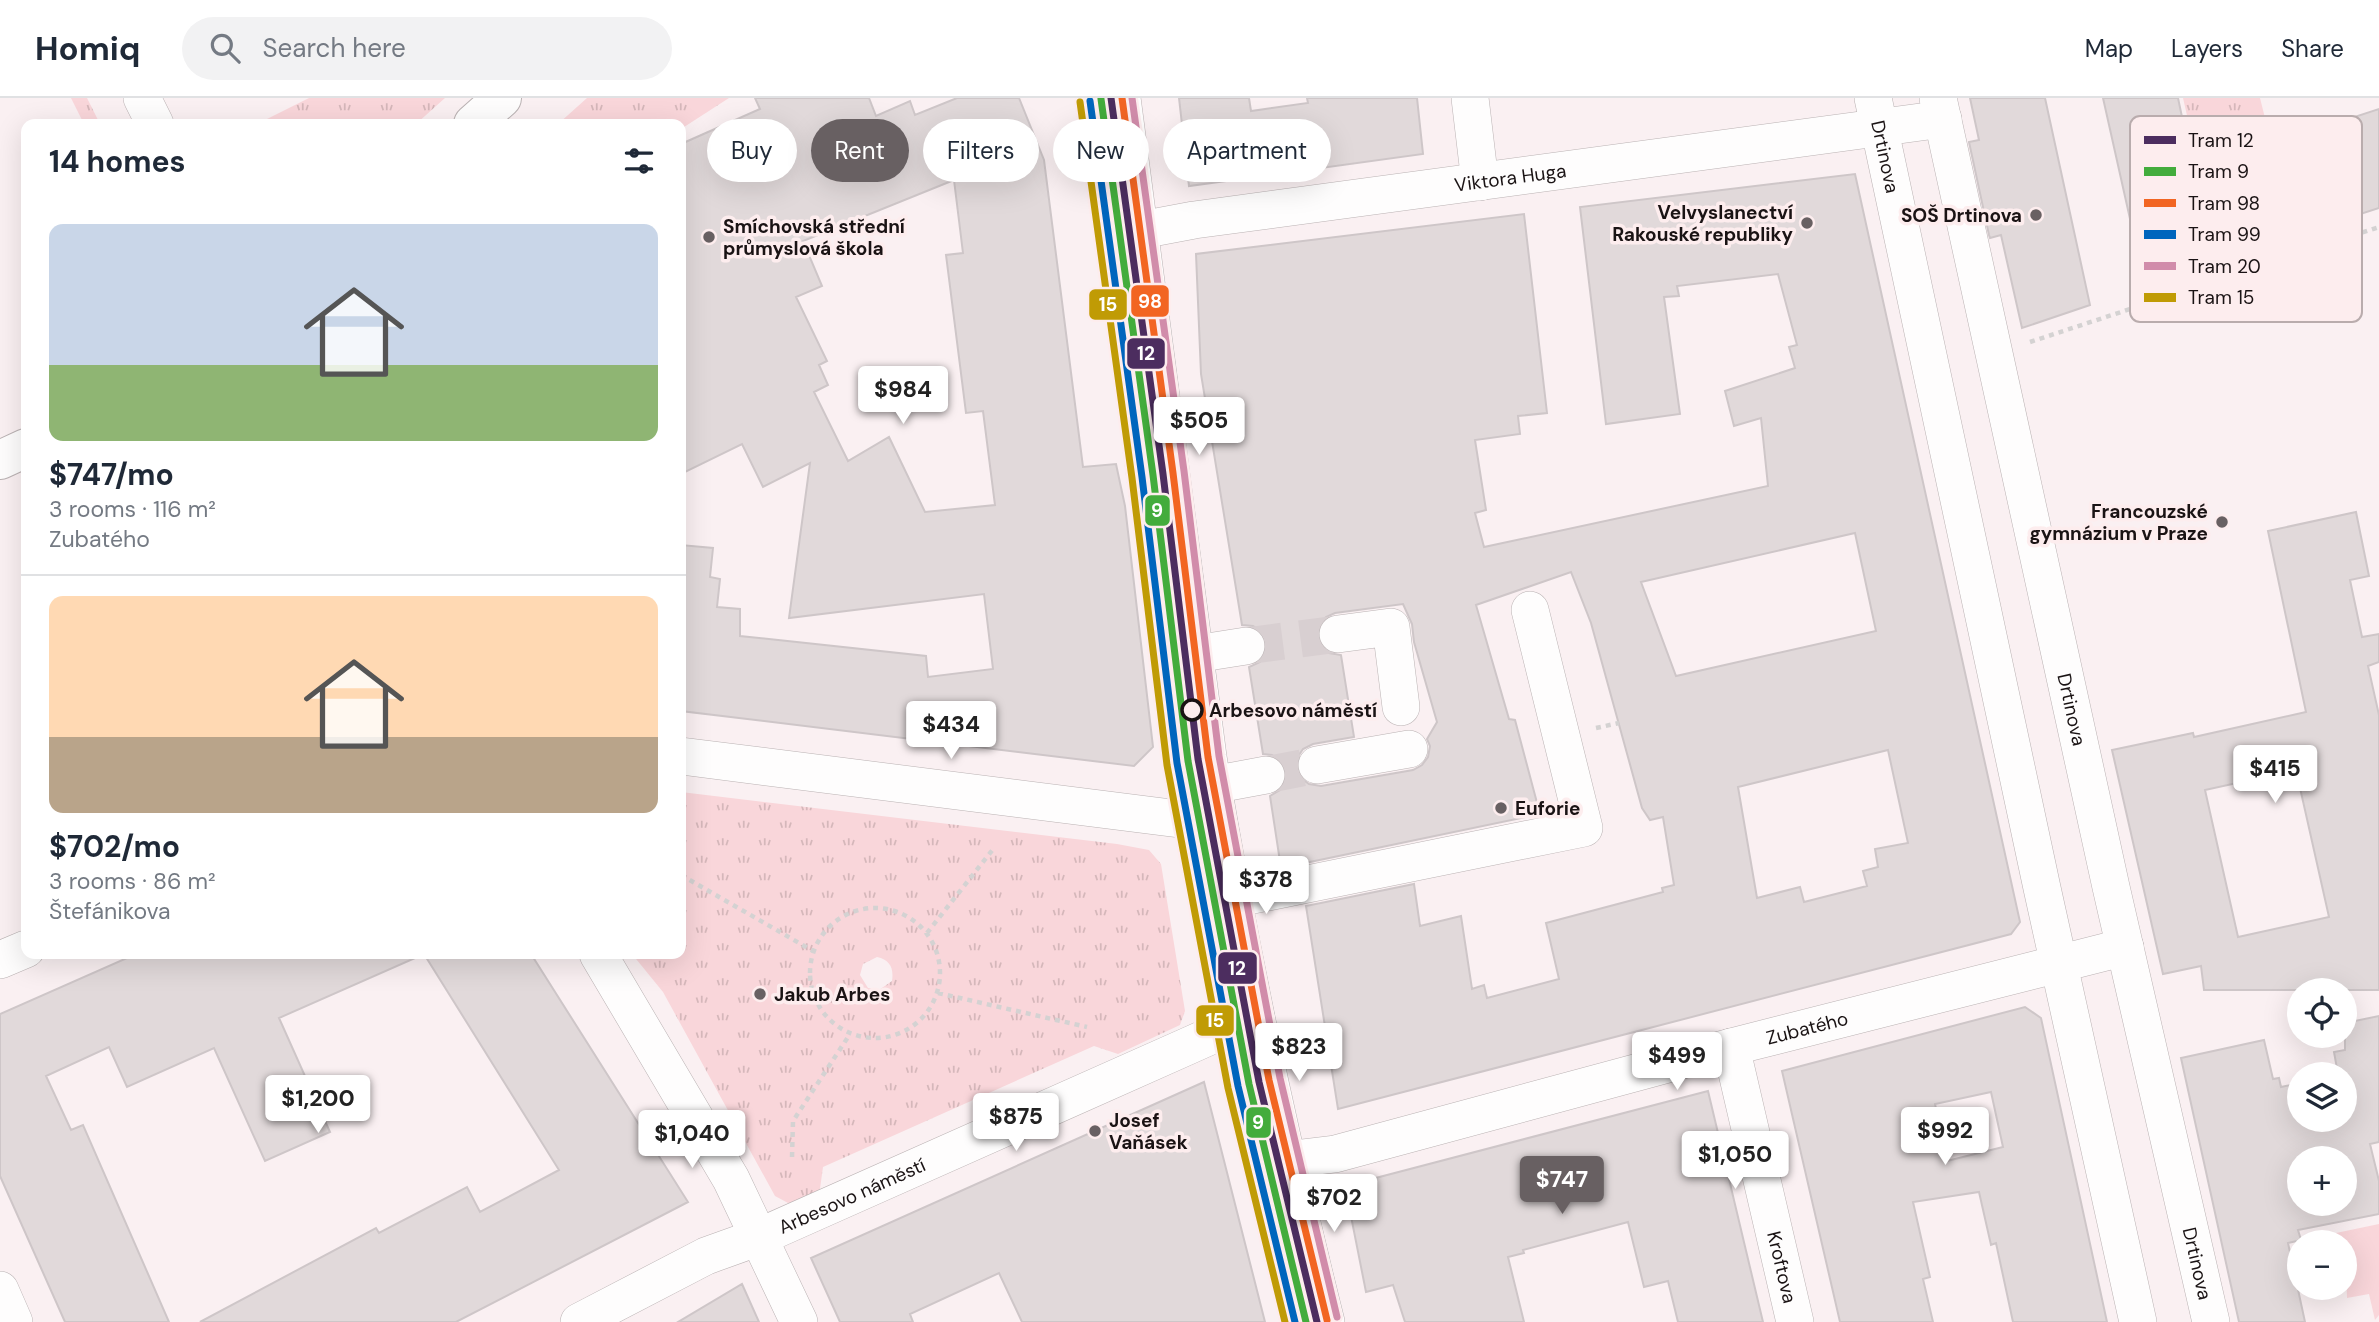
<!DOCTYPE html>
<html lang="en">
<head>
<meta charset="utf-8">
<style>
  body { margin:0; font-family:"DM Sans",sans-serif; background:#f2f2f3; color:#1f2937; height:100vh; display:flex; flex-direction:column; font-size:26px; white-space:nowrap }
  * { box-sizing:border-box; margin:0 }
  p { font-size:23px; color:#747a83 }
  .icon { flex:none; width:38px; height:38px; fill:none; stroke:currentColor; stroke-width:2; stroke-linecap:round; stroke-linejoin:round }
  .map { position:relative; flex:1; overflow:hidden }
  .sheet { position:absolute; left:21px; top:21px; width:665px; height:840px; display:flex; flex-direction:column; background:#fff; border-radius:14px; box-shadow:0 7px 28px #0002 }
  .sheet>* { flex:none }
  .top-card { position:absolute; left:707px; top:21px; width:665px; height:63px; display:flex; gap:14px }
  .fabs { position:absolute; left:2287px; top:880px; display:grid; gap:14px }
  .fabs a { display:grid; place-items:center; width:70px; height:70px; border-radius:50%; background:#fff; box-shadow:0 7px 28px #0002; font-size:35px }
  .price { position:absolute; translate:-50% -60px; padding:0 16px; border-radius:7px; background:#fff; color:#222; font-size:23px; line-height:46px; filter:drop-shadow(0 2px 4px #0008) }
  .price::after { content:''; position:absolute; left:50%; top:42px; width:21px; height:16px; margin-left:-10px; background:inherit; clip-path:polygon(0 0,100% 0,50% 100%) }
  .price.active { background:#686062; color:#fff }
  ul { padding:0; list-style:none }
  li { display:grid; align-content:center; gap:14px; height:371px; padding:0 28px }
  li+li { border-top:2px solid #e0e1e3 }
  li span { display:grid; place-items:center; height:217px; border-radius:14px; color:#555 }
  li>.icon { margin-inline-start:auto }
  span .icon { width:126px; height:126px; fill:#fffc; stroke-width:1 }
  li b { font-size:30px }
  h2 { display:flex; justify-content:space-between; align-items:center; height:84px; padding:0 28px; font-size:30px }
  .tag { padding:0 24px; border-radius:32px; background:#fff; box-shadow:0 7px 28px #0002; font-size:24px; line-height:63px }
  .tag.active { background:#686062; color:#fff }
  header { display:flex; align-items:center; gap:42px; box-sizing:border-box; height:98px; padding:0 35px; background:#fff; border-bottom:2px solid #e0e1e3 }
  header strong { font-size:33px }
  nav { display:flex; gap:38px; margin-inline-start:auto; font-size:24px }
  .search { width:490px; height:63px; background:#f2f2f3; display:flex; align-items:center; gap:18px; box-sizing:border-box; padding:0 24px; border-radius:38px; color:#747a83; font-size:26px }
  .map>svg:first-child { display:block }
  .grass { fill:url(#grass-tufts); fill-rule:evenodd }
  .garden { fill:#f9d6da }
  .building { fill:#e1d9da; stroke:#cec6c8; stroke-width:2; fill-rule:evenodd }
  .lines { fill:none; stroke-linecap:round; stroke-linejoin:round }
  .minor-tunnel { stroke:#d8cfd1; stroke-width:37; stroke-dasharray:37 18; stroke-linecap:butt }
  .minor-casing { stroke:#bab2b3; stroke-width:38 }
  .major-casing { stroke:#bab2b3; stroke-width:40 }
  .path { stroke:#d4d2d2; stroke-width:4.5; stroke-dasharray:5 5; stroke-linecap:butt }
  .minor { stroke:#fefdfd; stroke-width:37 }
  .major { stroke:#fefdfd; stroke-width:38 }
  .tram-1-casing { stroke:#fdedee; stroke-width:12 }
  .tram-2-casing { stroke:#fdedee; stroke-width:12 }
  .tram-3-casing { stroke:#fdedee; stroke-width:12 }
  .tram-4-casing { stroke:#fdedee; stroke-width:12 }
  .tram-5-casing { stroke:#fdedee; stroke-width:12 }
  .tram-6-casing { stroke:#fdedee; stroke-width:12 }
  .tram-1 { stroke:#4c2d5f; stroke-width:7 }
  .tram-2 { stroke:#43ac3c; stroke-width:7 }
  .tram-3 { stroke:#f26522; stroke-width:7 }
  .tram-4 { stroke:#0065bd; stroke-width:7 }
  .tram-5 { stroke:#d18caa; stroke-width:7 }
  .tram-6 { stroke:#c09b05; stroke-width:7 }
  .poi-dot { fill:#686062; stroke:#fdedee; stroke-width:2.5 }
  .stop-dot { fill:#fdedee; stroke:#1a1314; stroke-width:3.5 }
  .labels { text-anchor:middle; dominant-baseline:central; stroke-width:7; stroke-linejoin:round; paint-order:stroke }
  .street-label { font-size:19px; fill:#1a1314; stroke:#fdedee }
  .poi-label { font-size:19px; font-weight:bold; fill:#1a1314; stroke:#fdedee; text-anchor:start }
  .stop-label { font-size:19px; font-weight:bold; fill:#1a1314; stroke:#fdedee; text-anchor:start }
  .key { fill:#fdedee; stroke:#b9acad; stroke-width:2 }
  .key-label { font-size:19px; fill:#1a1314 }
  .line-badge { stroke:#fdedee; stroke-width:2.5 }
  .badge-label { font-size:19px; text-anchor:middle; font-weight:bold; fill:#fff }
</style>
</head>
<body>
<header>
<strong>Homiq</strong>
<div class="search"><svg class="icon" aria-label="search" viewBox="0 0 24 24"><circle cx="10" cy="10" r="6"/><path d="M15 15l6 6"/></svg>Search here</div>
<nav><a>Map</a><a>Layers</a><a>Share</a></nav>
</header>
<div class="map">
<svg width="2379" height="1224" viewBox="0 0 2379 1224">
  <defs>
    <pattern id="grass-tufts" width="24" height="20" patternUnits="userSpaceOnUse" patternTransform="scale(1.75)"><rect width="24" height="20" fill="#f9d6da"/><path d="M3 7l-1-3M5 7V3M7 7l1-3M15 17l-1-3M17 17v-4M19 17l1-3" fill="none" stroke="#d5b7ba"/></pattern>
  </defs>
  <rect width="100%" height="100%" fill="#faf0f2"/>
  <path class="grass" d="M71,0h16l13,26h-16z
    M309,0h136l-29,26h-159z
    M587,0h142l-48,31v-5h-123z
    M2183,0h77l8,32 -74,16z
    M681,694l436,52 32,6 12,14 24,147 -5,14 -62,29 -24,-8 -271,121 -4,29 -29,8 -15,-8 -112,-204 -31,-38h49zM877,859c13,3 17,11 15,24l-13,9 -11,-2 -8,-13 3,-11z"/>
  <path class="garden" d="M2379,1126v91l-4,5 -6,-26 -22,4 -2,-56h-8l-1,-9z"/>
  <path class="building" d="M755,0h114l7,18 34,-15 5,14 42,-17h62l25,62 39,307 33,-3 9,42 28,241 -19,19 -453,-55v-166l32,3 -3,29 10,2 -3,28 23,2v27l186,20 2,21 65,-8 -9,-75 -195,24 21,-155 -47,24 -21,-43 -61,30v-330l79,-35zM954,82l9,73 -17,2 20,158 17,-2 12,94 -70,7 -36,-75 -41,24 -34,-69 14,-7 -9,-20 8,-4 -31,-64 26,-11 -19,-45z
    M1179,0h70l2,13 57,-8 -1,-5h110l6,56 -234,32z
    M1970,0h75l45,207 -68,23 -21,-93 -11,3 -1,-3 -20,-93 10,-2z
    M2103,0h75l35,166 -68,22z
    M2379,11v99l-34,11 -8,-24 -33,12 -23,-66z
    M1855,76l165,748 -9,12 -673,175 -32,-203 108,-22 6,42 41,-10 11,73 12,-4 3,13 72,-19 -13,-56 117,-31 -1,-4 12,-3 -11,-68 -13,3 -8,-12 -51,-185 -20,-51 -95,33 33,114 6,1 25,94 -259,54 -11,-72 10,-6 6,-9 1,-9 -6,-11 -9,-6 -9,-1 -14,-87 11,-5 6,-9 1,-10 -5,-11 -9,-6 -11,-1 -41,-251 -5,-120 328,-40 23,199 -29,3 2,18 -45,6 11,70 -11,3 9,34 284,-61 -7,-68 -27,8 -9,-35 70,-23 -6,-21 8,-2 -19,-71 -101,12 2,10 -15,1 16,117 -74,10 -26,-217zM1855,435l21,98 -200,45 -35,-94zM1403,506l9,20 2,18 23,80 -10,17 3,7 -2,11 -6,8 -9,5 -92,16 -12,-2 -8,-6 -5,-10 1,-10 6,-9 10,-5 41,-7 -13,-82 -12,-2 -8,-7 -4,-10 2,-11 7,-8 9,-4zM1888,652l20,93 -33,6 3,18 -15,4 4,15 -63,16 -4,-15 -43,11 -19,-111z
    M2356,414l13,64 -19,4 12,57 17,-3v28l-11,4 11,49v275h-175l-3,-24 -38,8 -51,-224 81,-17 1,4 112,-25 -38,-181zM2296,672l33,147 -91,20 -33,-147z
    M136,856h395l157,248 -232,120h-256l176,-94 3,5 88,-46 13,25 79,-42 -135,-216 -145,64 51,114 -65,29 -51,-113 -87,39 -18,-40 -63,29 25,54 12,-5 86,197h-104l-65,-146v-162z
    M2025,909l16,11 66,304h-94l-17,-79 -5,2 -12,-53 -66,10 17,75 -7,2 10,43h-93l-58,-251zM1991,994l12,55 -56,14 -12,-57z
    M2379,918v126l-9,2 9,37v33l-81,16 3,10 -13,3 17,79h-66l-58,-264 83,-18 9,39 6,-1 2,9 19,-4v37h45v-46h-7l-4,-22 11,-2v-27zM2300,1060h45v46h-45z
    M1204,984l61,240h-243l-23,-49 -89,41 3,8h-73l-29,-64z
    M1708,993l55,231h-85l-10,-41 -24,6 -16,-65 -105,28 1,3 -16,4 16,65h-119l-12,-37 -27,7 -21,-106z
    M742,1186l17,38h-81z"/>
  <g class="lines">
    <path class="minor-tunnel" d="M1246,548l92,-12
      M1266,677l51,-10"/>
    <g class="minor-casing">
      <g id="minor">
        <path d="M142,0l13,26"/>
        <path d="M1122,0l86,659c31,190 71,378 118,565"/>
        <path d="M1470,0l10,84"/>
        <path id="s1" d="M1873,0l169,790 96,434"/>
        <path id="s2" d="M1938,0l173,789 100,435"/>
        <path id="s3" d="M1141,132l53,-10 749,-101"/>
        <path d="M1338,536l53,-7 10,80"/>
        <path d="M1195,556l51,-8"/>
        <path d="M681,658l538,68"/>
        <path d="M1317,667l92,-16"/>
        <path d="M1212,687l54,-10"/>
        <path d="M1233,801l351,-71 -54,-218"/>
        <path d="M598,856l133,225 68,143"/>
        <path d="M0,862l26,-11"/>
        <path id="s4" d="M1731,949l64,275"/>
        <path id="s5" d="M1285,1062l50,-6 396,-107 394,-100"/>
        <path d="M0,1192l14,32"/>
        <path id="s6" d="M579,1224l127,-66 53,-19 429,-191 58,-26 10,-2"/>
      </g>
    </g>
    <g class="major-casing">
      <path id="major" d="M473,26l29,-26
        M0,362l26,-12"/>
    </g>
    <path class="path" d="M2030,244l349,-115
      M1125,354l39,288
      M1596,630l23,-5
      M681,777l132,76
      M810 875a65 65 0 1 1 130 0a65 65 0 1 1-130 0Z
      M927,835l67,-85
      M938,895l149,34
      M792,1059l1,-36 57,-87"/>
    <use href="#minor" class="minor"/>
    <use href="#major" class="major"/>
    <g class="tram-1-casing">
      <path id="tram-1" d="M1111,0l52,376 35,285 61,323 58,240"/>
    </g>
    <g class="tram-2-casing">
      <path id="tram-2" d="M1101,1l52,376 35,286 61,323 57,238"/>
    </g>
    <g class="tram-3-casing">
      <path id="tram-3" d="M1122,0l51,375 35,284 61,323 58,240"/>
    </g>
    <g class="tram-4-casing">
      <path id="tram-4" d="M1090,3l52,376 35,286 61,323 57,236"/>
    </g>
    <g class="tram-5-casing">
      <path id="tram-5" d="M1132,0l52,373 35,285 61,322 57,239"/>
    </g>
    <g class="tram-6-casing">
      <path id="tram-6" d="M1080,4l52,376 35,287 61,323 57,234"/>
    </g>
    <use href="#tram-1" class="tram-1"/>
    <use href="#tram-2" class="tram-2"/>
    <use href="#tram-3" class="tram-3"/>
    <use href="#tram-4" class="tram-4"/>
    <use href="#tram-5" class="tram-5"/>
    <use href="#tram-6" class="tram-6"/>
  </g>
  <g class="poi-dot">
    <circle cx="2036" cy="117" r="7"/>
    <circle cx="1807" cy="125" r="7"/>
    <circle cx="709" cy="139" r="7"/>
    <circle cx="2222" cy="424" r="7"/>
    <circle cx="1501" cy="710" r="7"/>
    <circle cx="760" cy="896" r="7"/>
    <circle cx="1095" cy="1033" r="7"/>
  </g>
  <circle class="stop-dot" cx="1192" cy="612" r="10"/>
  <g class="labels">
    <g class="street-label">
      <text stroke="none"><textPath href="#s1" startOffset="60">Drtinova</textPath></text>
      <text stroke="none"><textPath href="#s3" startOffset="373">Viktora Huga</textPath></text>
      <text stroke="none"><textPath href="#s2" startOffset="626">Drtinova</textPath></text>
      <text stroke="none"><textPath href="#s5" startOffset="539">Zubatého</textPath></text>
      <text stroke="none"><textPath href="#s6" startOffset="301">Arbesovo náměstí</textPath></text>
      <text stroke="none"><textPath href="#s2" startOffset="1194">Drtinova</textPath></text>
      <text stroke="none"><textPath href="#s4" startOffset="226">Kroftova</textPath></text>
    </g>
    <g class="poi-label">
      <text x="1793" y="114" text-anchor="end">Velvyslanectví<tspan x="1793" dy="22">Rakouské republiky</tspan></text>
      <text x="2022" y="117" text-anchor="end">SOŠ Drtinova</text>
      <text x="723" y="128">Smíchovská střední<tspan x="723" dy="22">průmyslová škola</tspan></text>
      <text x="2208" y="413" text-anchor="end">Francouzské<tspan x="2208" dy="22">gymnázium v Praze</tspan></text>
      <text x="1515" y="710">Euforie</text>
      <text x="774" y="896">Jakub Arbes</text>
      <text x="1109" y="1022">Josef<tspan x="1109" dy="22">Vaňásek</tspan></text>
    </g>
    <g class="stop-label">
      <text x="1209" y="612">Arbesovo náměstí</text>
    </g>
  </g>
  <rect x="2130" y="18" width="232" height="206" rx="10" class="key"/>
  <rect x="2144" y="38" width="32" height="8" fill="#4c2d5f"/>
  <rect x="2144" y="69" width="32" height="9" fill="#43ac3c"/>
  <rect x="2144" y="101" width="32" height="8" fill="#f26522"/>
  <rect x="2144" y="132" width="32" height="9" fill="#0065bd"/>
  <rect x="2144" y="164" width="32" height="8" fill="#d18caa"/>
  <rect x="2144" y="195" width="32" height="9" fill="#c09b05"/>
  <g class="key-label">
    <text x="2188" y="49">Tram 12</text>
    <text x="2188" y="80">Tram 9</text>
    <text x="2188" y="112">Tram 98</text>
    <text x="2188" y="143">Tram 99</text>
    <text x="2188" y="175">Tram 20</text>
    <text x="2188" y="206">Tram 15</text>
  </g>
  <g class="line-badge">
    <rect x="1130" y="186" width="40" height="34" rx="7" fill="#f26522"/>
    <rect x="1088" y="190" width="40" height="33" rx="7" fill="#c09b05"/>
    <rect x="1126" y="239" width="40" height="33" rx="7" fill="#4c2d5f"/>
    <rect x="1144" y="396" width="27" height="33" rx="7" fill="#43ac3c"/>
    <rect x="1217" y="853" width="41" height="34" rx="7" fill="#4c2d5f"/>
    <rect x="1195" y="906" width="40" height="33" rx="7" fill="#c09b05"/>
    <rect x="1245" y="1008" width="27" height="33" rx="7" fill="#43ac3c"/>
  </g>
  <g class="badge-label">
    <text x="1150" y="210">98</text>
    <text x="1108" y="213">15</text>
    <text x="1146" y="262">12</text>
    <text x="1157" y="419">9</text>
    <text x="1237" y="877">12</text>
    <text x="1215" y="929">15</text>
    <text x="1258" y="1031">9</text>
  </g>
</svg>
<div class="fabs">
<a><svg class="icon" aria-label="locate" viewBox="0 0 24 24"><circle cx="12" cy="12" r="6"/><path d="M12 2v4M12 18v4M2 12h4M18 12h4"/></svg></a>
<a><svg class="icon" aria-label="layers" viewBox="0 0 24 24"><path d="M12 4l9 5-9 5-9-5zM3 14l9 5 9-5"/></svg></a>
<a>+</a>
<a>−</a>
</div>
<b class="price" style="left:903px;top:328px">$984</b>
<b class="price" style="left:1199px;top:359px">$505</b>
<b class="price" style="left:951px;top:663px">$434</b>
<b class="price" style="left:2275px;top:707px">$415</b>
<b class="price" style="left:1266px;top:818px">$378</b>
<b class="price" style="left:1299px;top:985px">$823</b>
<b class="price" style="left:1677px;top:994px">$499</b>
<b class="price" style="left:318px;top:1037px">$1,200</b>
<b class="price" style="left:1016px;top:1055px">$875</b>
<b class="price" style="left:1945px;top:1069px">$992</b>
<b class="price" style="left:692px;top:1072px">$1,040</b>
<b class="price" style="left:1735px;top:1093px">$1,050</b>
<b class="price active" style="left:1562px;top:1118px">$747</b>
<b class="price" style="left:1334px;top:1136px">$702</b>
<div class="top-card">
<a class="tag">Buy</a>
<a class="tag active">Rent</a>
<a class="tag">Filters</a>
<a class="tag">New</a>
<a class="tag">Apartment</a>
</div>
<section class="sheet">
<h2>14 homes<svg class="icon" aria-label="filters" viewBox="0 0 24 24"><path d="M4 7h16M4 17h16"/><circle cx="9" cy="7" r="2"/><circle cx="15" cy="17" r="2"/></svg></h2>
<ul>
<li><span style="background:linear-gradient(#c9d6e8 65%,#8fb573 0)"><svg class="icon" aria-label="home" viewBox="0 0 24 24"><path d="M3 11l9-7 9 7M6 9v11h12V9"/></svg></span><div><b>$747/mo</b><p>3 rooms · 116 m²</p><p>Zubatého</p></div></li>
<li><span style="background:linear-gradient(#ffd9b3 65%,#b9a48a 0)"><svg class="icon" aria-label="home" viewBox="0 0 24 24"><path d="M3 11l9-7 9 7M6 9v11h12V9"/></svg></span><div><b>$702/mo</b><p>3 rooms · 86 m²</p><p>Štefánikova</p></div></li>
</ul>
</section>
</div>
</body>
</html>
